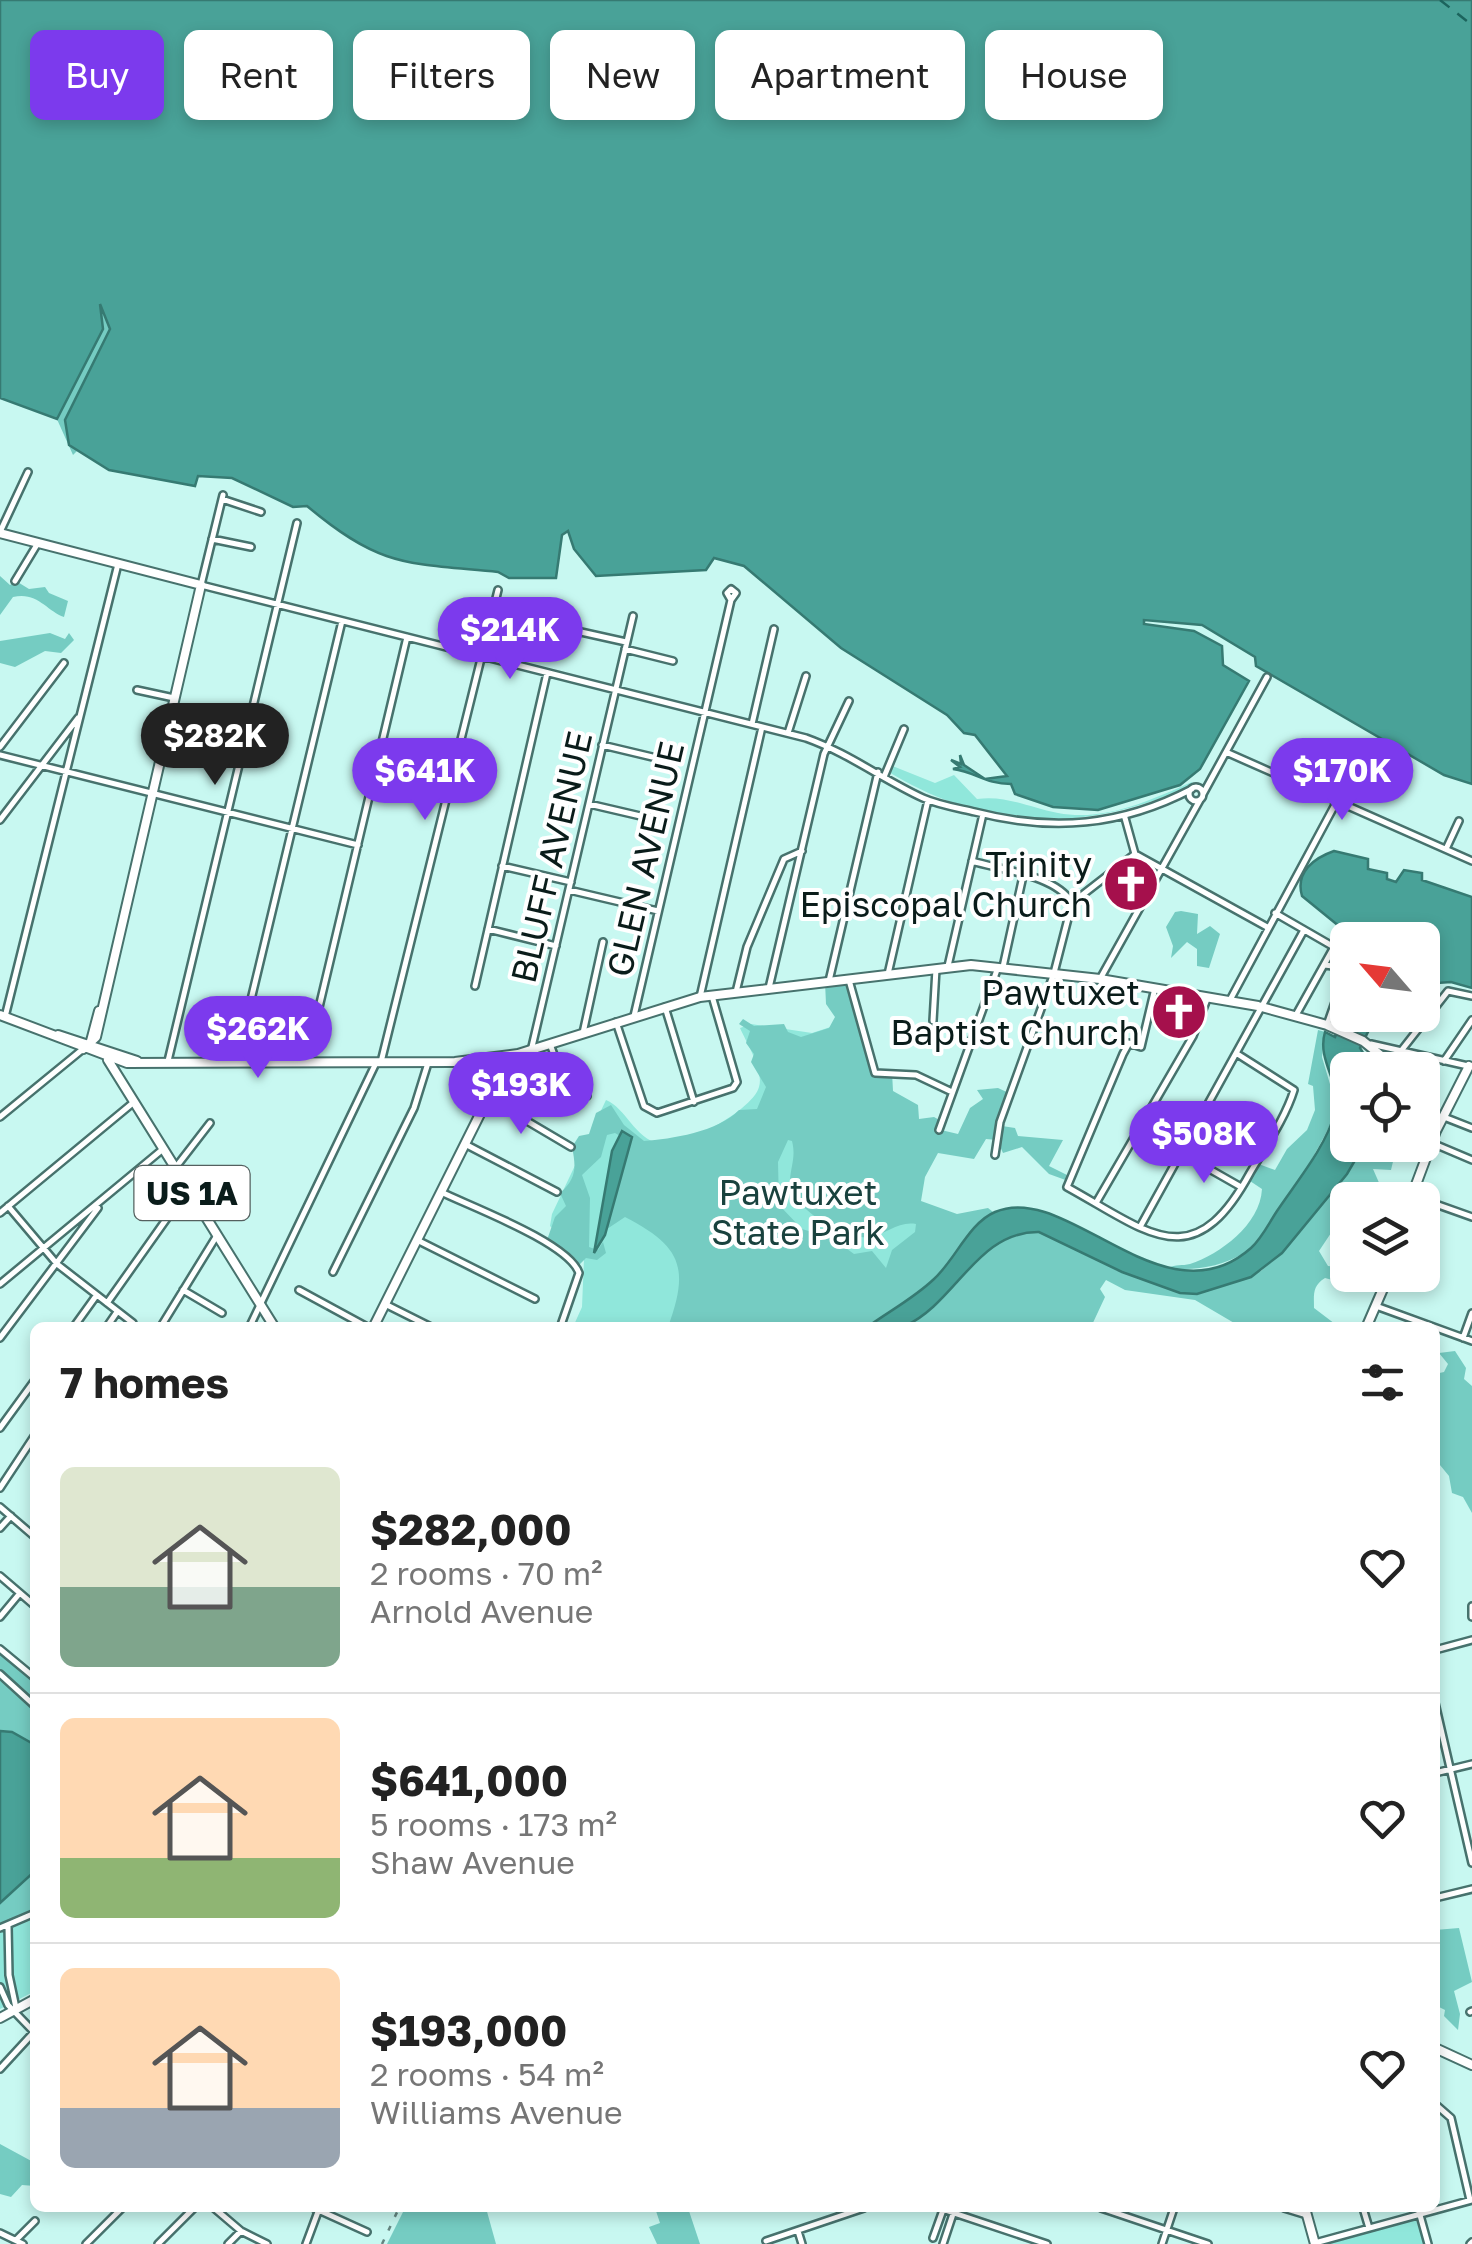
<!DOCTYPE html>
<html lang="en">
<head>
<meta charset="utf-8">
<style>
  body { margin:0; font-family:"Golos Text",sans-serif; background:#f2f2f2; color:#222; height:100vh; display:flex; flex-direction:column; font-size:38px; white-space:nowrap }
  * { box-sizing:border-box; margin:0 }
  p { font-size:32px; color:#767676 }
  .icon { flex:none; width:55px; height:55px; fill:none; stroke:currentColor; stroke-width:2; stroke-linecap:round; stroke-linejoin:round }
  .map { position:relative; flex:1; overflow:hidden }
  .sheet { position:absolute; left:30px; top:1322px; width:1410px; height:890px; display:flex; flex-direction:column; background:#fff; border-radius:15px; box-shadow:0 5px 15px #0003 }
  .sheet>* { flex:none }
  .banner { position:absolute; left:30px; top:30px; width:1412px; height:90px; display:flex; gap:20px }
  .needle { width:65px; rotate:298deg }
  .buttons { position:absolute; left:1330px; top:922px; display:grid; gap:20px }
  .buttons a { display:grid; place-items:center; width:110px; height:110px; border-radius:15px; background:#fff; box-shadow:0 5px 15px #0003; font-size:50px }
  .price { position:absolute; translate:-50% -85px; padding:0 22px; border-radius:35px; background:#7c3aed; color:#fff; font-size:32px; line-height:65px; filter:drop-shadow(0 2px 5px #0008) }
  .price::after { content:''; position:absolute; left:50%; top:60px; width:30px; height:22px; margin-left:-15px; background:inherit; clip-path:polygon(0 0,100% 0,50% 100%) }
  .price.current { background:#222; color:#fff }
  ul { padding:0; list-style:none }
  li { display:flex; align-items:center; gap:30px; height:250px; padding:0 30px }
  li+li { border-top:2px solid #e0e0e0 }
  li span { display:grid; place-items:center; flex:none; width:280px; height:200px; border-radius:15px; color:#555 }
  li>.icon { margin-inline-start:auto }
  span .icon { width:120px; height:120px; fill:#fffc; stroke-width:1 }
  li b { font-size:42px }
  h2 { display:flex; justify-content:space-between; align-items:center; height:120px; padding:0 30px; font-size:42px }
  .pill { padding:0 35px; border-radius:15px; background:#fff; box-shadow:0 5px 15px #0003; font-size:35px; line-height:90px }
  .pill.current { background:#7c3aed; color:#fff }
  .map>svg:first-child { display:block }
  .green { fill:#90e7db }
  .forest { fill:#75ccc2; fill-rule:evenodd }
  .water { fill:#49a298; stroke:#367a72; stroke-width:2.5 }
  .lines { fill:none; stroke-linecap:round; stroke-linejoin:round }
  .ferry { stroke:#1c645d; stroke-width:2.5; stroke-dasharray:12 10; stroke-linecap:butt }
  .minor-casing { stroke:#47726d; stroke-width:10 }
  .major-casing { stroke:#47726d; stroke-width:12 }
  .minor { stroke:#fff; stroke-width:5 }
  .major { stroke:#fff; stroke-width:8 }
  .rail { stroke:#658681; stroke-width:2.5; stroke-dasharray:5 10; stroke-linecap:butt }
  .labels { text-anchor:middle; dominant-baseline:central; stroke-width:8; stroke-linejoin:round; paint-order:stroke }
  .shield { fill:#fff; stroke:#54605f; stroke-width:2.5 }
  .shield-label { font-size:32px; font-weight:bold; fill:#0a1c1a }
  .street-label { font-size:35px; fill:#0a1c1a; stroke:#fff }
  .poi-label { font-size:35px; fill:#0a1c1a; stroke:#fff; text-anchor:end }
  .park-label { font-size:35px; fill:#19423e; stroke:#fff }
</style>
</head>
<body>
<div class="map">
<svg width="1472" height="2244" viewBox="0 0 1472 2244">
  <rect width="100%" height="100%" fill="#c8f8f1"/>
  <path class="green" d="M890,765l45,18 19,-8 23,24c29,-4 50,8 81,14 47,9 93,-13 134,-31l2,4c-111,45 -201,49 -307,-15z
    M846,1022l70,183 54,19 -111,104 -286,-1 9,-20 2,-48 -34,-33 2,-12 54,-114c20,8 28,38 54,44 22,5 93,-34 99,-57 5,-17 -12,-43 -19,-59l11,-4 61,9z
    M0,1656l35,29v306l-35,18z
    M1420,2214l5,30h-110z"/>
  <path class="forest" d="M98,304l14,13v14l-42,106 7,14 -4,4 -17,-38 47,-88z
    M0,576l10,9 6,-4 13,8 16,-2 4,6 19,8 -4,16c-17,-6 -27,-26 -51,-20l-13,18z
    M50,633l15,6 4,-6 5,7 -13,13 -16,-2 -30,16 -15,-4v-22z
    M1181,911l17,3 -1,20 13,-8 10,8 -11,34 -12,-2v-17l-10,-7 -16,16 2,-12 -7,-19 9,-15z
    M849,980l25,92h18l1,19 25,14 1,14 15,-2 9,5 -2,8 17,4 12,-26 13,-9 -6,-9 21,-2 13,6 -9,32 13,2 3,8 45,4 -14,26 24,12 -2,4 -22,-8 -27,-27 -19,6 -6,-13 -11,-1 -12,20 -36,-6 -13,24 -4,24 36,13 31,-6 5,4 -58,66 -26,23 -43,26h-198c22,-60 13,-81 -43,-110l-18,12c2,-26 25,-66 18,-90l-10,-6 -8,2 -6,22 -19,18 8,23 -1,49 9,3 5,-8 3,11 -9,7 -11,-2 -9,9 -31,-24 9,-26 11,-11 -6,-13c17,-15 16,-26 12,-46l7,-11 10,-2 7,-21 15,-8 13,20 20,16c27,-2 74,-9 95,-31l18,-1 9,-22 -15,-25 3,-8 -8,-11 4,-12 -11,-7 4,-5 11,7 30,-2 4,8 13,5 28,-9 6,-11 -9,-13 -1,-22zM788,1140l4,1c4,16 -1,24 -2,39 -1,28 57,61 80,57 17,-3 28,-16 46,-13l-1,8 -23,18 -6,18 -14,-17 -18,3 -22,-16 -30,-9 -23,-24 -1,-43z
    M1318,1030l7,2 -3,25 15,51c-7,25 -71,133 -93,145 -24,14 -49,18 -76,15 8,-4 14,-2 22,-4 30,-10 70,-39 72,-75l-15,-10 9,-16 19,7 12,-21 20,-19 8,-20 -2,-24 -5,-2z
    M1364,1145h33l-6,25 -18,-1 7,16 -12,15h-20l-1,9 -28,42 9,15 18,2 -10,13 -11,-3c-13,8 -11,17 -11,30l25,19h-98l-46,-27 -70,-10 -19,-10 -6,9 5,8 -14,30 -189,1c46,-28 78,-97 136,-96l84,40 58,21 35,-5 46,-17 21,-18 65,-79z
    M1455,1351l11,17 -2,11 8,7v127l-9,-16 -11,-4 -3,-17 -14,-17v-85l9,-2 4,-8 -9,-11z
    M0,1647l35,29v69l-23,-13 -12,-1z
    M35,1871v40l-35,14v-22z
    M1459,1928l13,54 -18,9 6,23 -2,16 -14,-14 1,-6 -10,-5v-75z
    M0,2144l35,19v23l-13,-1 -11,12 -11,-3z
    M405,2208h81l10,36h-109z
    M655,2208h33l12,36h-43l-8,-17 11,-4z"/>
  <path class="water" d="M0,0h1472v784l-28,-9 -188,-109 -1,-9 -53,-32 -58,-5v4l50,7 28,15 1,19 26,16 -49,88 -20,16 -82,25 -45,-3 -38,-13 -4,-10c-26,0 -35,-12 -58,-15l7,-2 -9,-7 10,4 -1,-9 4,10 21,14 22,-3 -32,-41 -11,-2 -17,-18 -106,-67 -97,-82 -30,-8 -8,12 -110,6 -22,-27 -6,-18 -6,4 -6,43h-47l-11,-6c-92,-9 -117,-4 -191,-66l-14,1 -61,-29 -34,-2 -3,10 -86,-16 -40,-25 -4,-25 45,-91 -10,-25 3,25 -46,90 -57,-21z
    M1334,851l34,8v10l19,4v6l9,3 8,-12 18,3v7l50,17v91l-21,-6 -28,2 -1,-44h-66l-54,-44c-7,-24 12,-38 32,-45z
    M1347,1012l37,4h-8l-16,32 5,8 -17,14v75h16l-17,29 -65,79 -31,24 -54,17 -17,-1 -58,-21 -83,-40c-62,-1 -83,71 -134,94 -10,5 -27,1 -39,2 23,-17 47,-29 68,-49 21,-19 35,-56 61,-67 72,-32 169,113 256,36 11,-10 18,-25 26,-37 20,-30 48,-63 58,-98 9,-27 -19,-51 -10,-81l10,5z
    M622,1131l10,6 -27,98 -11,18 18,-102z
    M0,1731l12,1 23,13v126l-35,32z"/>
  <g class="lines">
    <path class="ferry" d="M1440,0l32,25"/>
    <g class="minor-casing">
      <path id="minor" d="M223,495l-22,90 605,153c42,15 76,41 117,60 16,7 35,10 52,14 78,20 146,14 217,-23
        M222,499l39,13
        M0,532l28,-60
        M212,539l39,8
        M15,581l23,-38
        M581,632l45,10
        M625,649l48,12
        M137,690l37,8
        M752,724l22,-95
        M788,733l18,-57
        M602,745l63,15
        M0,747l64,-84
        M1226,752l246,109
        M0,755l358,90
        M884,777l20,-48
        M1189 794a7 7 0 1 1 14 0a7 7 0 1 1-14 0Z
        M1203,794l64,-117
        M589,804l60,14
        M0,820l78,-102
        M1446,849l13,-28
        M1135,854l132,73
        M972,861c29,9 84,14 100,42
        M502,866l69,16
        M569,890l89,21
        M1275,913l59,34 -38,68
        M488,929l68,17
        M1325,965l22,3 -20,57
        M948,966l35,-152
        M1003,967l20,-91
        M888,974l40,-174
        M1100,979l100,-179
        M849,980l26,93 41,2 36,17
        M829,981l49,-209
        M475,986l72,-313
        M769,988l55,-234 25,-53
        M1155,988l-14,59 -12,-4 -6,11 -56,133c82,45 126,91 183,-14 15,-26 35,-54 44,-83l-55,-35
        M736,992l11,-45 37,-88 18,-8
        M700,997l62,-270
        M1230,1000l107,-199
        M665,1007l29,95
        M634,1016l97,-416 5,-7 -5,-4 -4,4 4,7
        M5,1017l113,-453
        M933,1021l3,-52
        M616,1022l28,84 13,7 76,-25 4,-6 -25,-86
        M583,1033l20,-91
        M550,1044l13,35 24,17
        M1371,1044l97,22
        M531,1051l102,-435
        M1401,1051l47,-60 24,5
        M168,1061l129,-538
        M1444,1061l28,-41
        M236,1062l106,-441
        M306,1062l101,-425
        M381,1062l117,-472
        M488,1098l83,49
        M1211,1105l57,34
        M0,1117l83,-68
        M1444,1117l28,11
        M939,1130l58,-160
        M1432,1143l40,17
        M465,1144l92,48
        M1183,1154l58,33
        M995,1155l5,-33 54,-149 18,-70 63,-49 -10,-36
        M176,1167l34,-44
        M441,1192c31,15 128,51 138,81l-19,55
        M1413,1196l59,21
        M1096,1203l97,-167 14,-37
        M8,1206l49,58 76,59
        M0,1213l134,-111
        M1140,1227l164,-297
        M417,1240l118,59
        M333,1272l81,-164 14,-45
        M0,1284l163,-135
        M183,1290l39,23
        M299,1290l70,38
        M107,1303l80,-113
        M385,1304l48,24
        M1376,1306l96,35
        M73,1328l23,-32
        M106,1328l11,-16
        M160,1328l56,-91
        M249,1328l127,-265
        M0,1338l98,-130
        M1463,1338l9,-25
        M0,1428l35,-48
        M0,1488l35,-53
        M0,1507l35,30
        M0,1528l11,-12
        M0,1576l35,30
        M1472,1606v11
        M0,1617l20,-24
        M0,1649l35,29
        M1435,1650l37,-10
        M0,1674l35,32
        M1435,1703l37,160
        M1435,1773l37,-9
        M1435,1898l37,-9
        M8,1926l1,49 7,33
        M0,1928l35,-15
        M0,1987l8,18 27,28
        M1470,2012l2,-1
        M0,2069l34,-37
        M1435,2104l16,14 19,82
        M214,2208l27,23 26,13
        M314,2208l53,24
        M939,2208l108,36
        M1101,2208l107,36
        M1284,2208l23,7
        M1363,2208l6,20
        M1418,2208l10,36
        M798,2231l4,13
        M0,2233l23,11
        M933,2238l10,-28
        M16,2240l19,-19
        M766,2241l98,-33
        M1315,2243l157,-43
        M86,2244l36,-36
        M158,2244l36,-36
        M228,2244l13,-13
        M306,2244l13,-35
        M943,2244l12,-36
        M1162,2244l12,-36
        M1470,2244l2,-2"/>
    </g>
    <g class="major-casing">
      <path id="major" d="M0,533l201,52 -105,452 -13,12
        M0,1015l127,48 328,-1 63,-8 182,-57 271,-32 129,14 158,27 69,19 36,16 36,29
        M58,1035l79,26
        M91,1041l8,-30
        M108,1060l167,268
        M1422,1105l5,18 -4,31
        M1414,1190l22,-59 33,-65
        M373,1328l136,-272
        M1366,1328l23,-53
        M0,2018l35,-19
        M1435,2048l37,17
        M1305,2208l10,36"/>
    </g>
    <use href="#minor" class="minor"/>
    <use href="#major" class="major"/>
    <path class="rail" d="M382,2244l17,-36"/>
  </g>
  <defs>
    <g id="church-disc" transform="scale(2.875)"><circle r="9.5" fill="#a5104c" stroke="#fff"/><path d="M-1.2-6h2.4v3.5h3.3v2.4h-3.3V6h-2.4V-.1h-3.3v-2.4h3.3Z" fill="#fff"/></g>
  </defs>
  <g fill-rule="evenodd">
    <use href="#church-disc" x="1131" y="884"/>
    <use href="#church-disc" x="1179" y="1012"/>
  </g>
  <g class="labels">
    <rect class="shield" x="134.5" y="1166" width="115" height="54" rx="8"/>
    <g class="shield-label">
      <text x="192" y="1193">US 1A</text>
    </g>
    <g class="street-label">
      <text transform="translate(551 857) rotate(-77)">BLUFF AVENUE</text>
      <text transform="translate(645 859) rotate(-77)">GLEN AVENUE</text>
    </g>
    <g class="poi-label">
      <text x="1092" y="864">Trinity<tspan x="1092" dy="40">Episcopal Church</tspan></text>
      <text x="1140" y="992">Pawtuxet<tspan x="1140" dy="40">Baptist Church</tspan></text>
    </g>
    <g class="park-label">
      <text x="798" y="1192">Pawtuxet<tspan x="798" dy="40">State Park</tspan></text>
    </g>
  </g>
</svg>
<div class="buttons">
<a><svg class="needle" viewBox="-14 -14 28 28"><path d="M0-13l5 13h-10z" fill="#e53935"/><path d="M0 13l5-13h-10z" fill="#767676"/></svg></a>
<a><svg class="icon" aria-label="locate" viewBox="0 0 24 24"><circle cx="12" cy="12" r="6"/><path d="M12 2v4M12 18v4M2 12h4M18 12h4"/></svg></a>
<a><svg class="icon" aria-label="layers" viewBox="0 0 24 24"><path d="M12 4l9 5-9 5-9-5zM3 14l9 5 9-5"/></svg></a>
</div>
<b class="price" style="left:510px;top:682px">$214K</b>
<b class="price current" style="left:215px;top:788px">$282K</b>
<b class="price" style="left:425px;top:823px">$641K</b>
<b class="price" style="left:1342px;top:823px">$170K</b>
<b class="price" style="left:258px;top:1081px">$262K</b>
<b class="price" style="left:521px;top:1137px">$193K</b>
<b class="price" style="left:1204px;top:1186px">$508K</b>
<div class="banner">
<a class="pill current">Buy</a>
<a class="pill">Rent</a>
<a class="pill">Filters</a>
<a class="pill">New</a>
<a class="pill">Apartment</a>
<a class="pill">House</a>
</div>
<section class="sheet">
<h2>7 homes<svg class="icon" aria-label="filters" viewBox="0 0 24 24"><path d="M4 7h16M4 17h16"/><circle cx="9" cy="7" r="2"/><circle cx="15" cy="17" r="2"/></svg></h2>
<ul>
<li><span style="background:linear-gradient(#dfe7d0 60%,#7fa58c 0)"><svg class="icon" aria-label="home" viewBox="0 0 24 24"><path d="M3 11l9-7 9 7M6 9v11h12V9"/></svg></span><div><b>$282,000</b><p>2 rooms · 70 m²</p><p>Arnold Avenue</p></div><svg class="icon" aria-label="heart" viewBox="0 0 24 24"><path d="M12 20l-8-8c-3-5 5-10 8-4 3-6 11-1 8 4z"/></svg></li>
<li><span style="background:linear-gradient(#ffd9b3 70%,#8fb573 0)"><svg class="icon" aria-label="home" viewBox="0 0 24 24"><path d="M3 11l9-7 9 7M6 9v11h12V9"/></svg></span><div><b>$641,000</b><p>5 rooms · 173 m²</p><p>Shaw Avenue</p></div><svg class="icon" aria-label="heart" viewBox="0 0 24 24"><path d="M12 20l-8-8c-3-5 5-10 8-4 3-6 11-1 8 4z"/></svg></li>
<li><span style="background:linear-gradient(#ffd9b3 70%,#9aa5b1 0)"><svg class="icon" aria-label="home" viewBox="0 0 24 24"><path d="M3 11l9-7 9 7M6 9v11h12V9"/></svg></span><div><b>$193,000</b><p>2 rooms · 54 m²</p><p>Williams Avenue</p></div><svg class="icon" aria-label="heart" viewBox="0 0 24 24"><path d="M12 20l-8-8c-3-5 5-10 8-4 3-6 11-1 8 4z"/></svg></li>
</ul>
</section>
</div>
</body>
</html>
